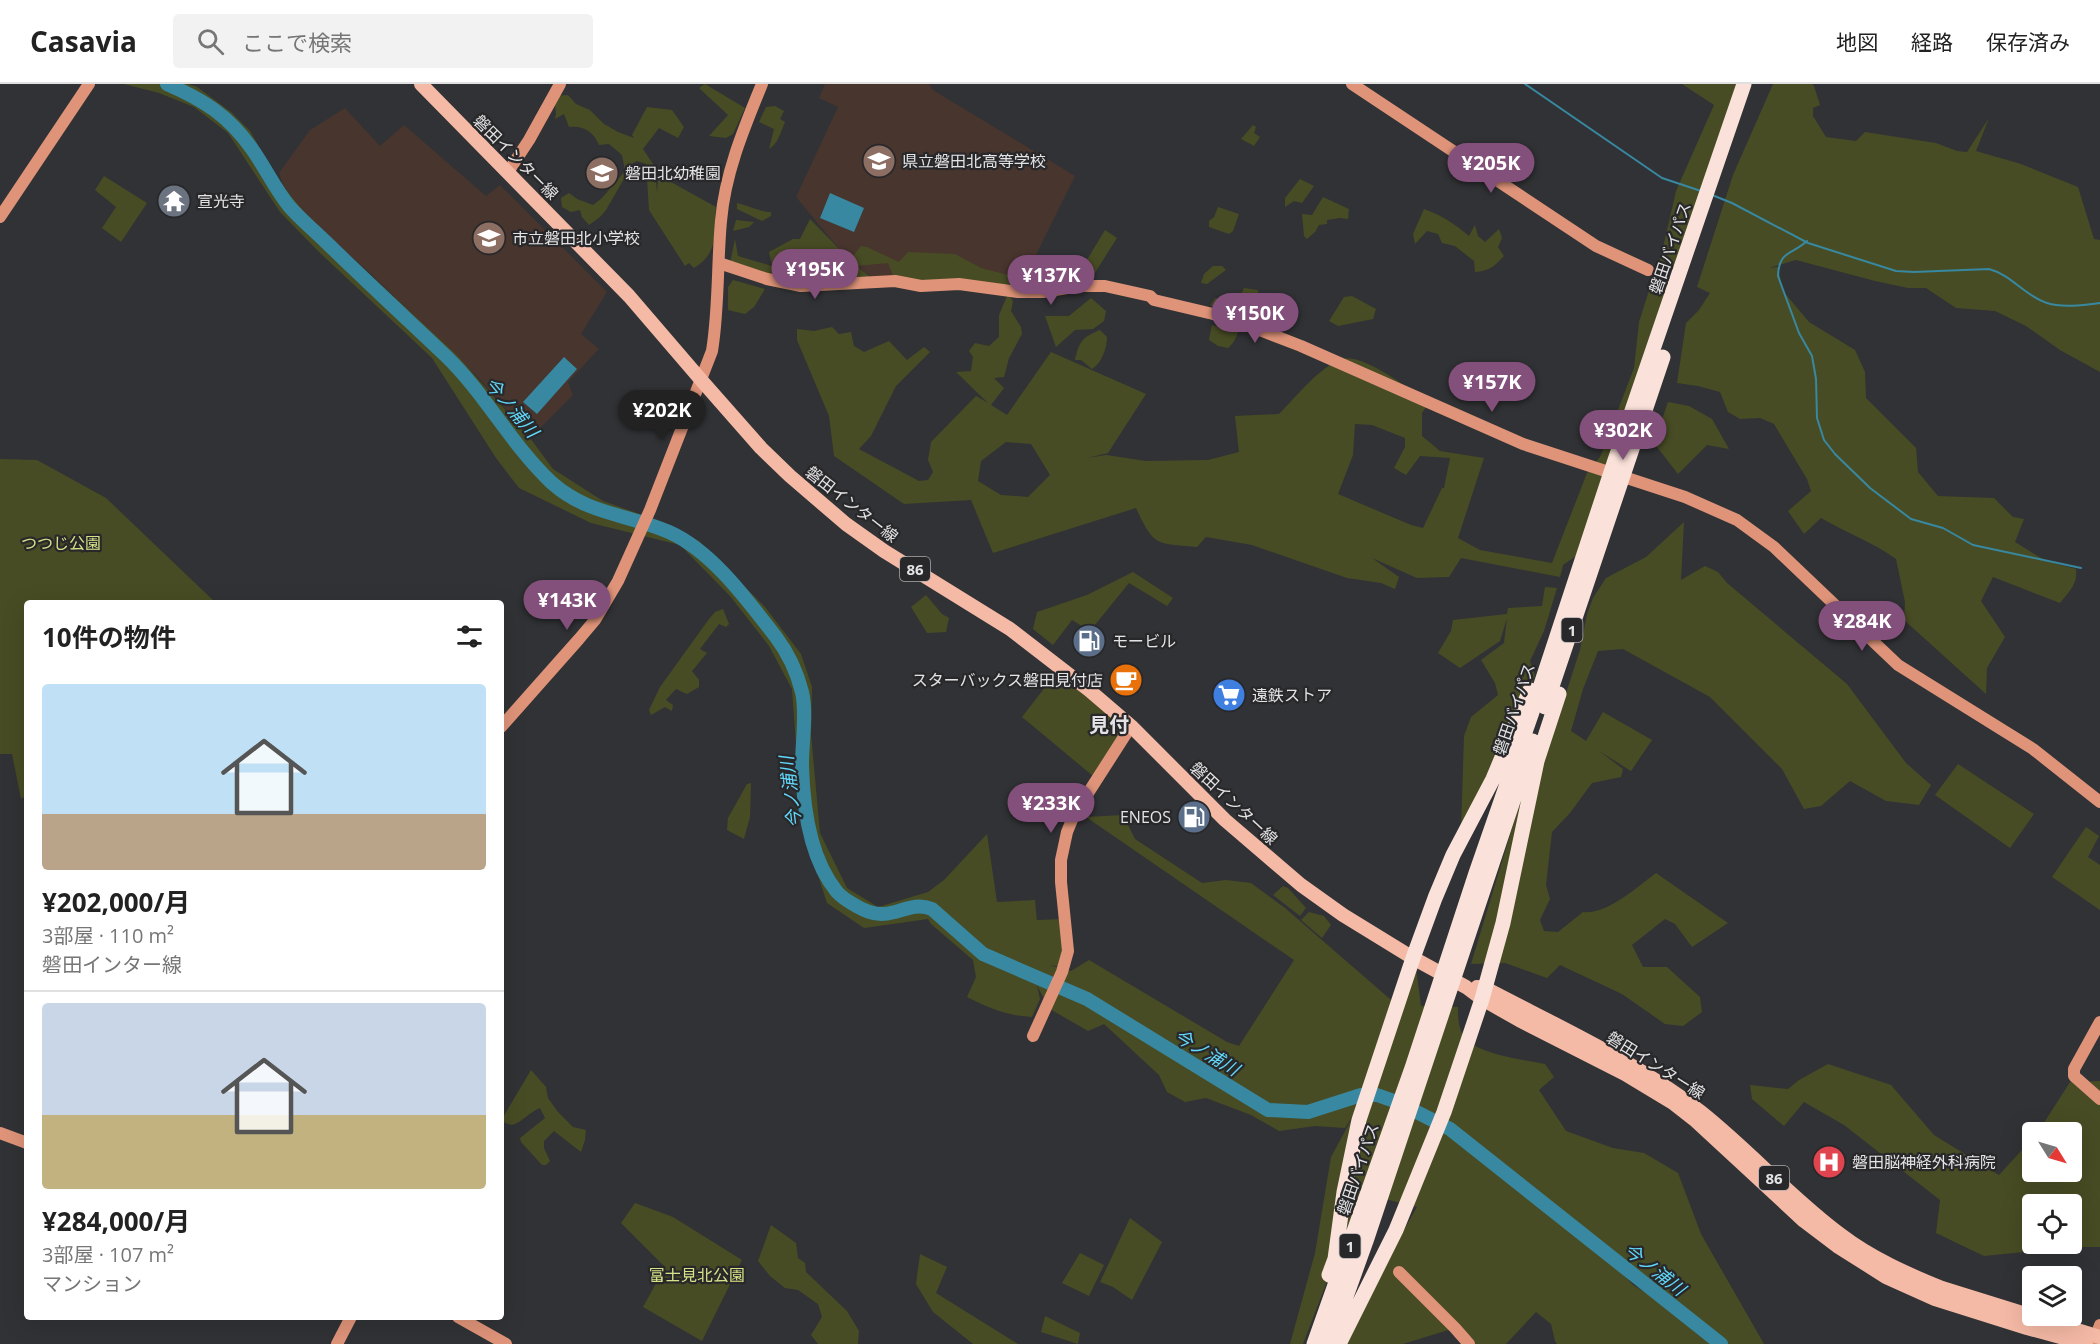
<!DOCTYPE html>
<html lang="ja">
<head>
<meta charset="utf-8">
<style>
  body { margin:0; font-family:"Open Sans","Noto Sans JP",sans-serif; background:#f2f2f2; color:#222; height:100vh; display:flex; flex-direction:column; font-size:22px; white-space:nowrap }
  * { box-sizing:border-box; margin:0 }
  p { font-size:20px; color:#767676 }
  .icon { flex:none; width:33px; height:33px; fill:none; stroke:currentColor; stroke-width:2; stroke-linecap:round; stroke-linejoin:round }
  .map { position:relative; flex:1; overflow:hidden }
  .drawer { position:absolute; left:24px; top:516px; width:480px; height:720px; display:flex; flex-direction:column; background:#fff; border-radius:6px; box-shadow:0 6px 24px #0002 }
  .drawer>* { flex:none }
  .needle { width:39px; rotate:127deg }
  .tools { position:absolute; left:2022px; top:1038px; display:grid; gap:12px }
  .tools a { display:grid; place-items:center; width:60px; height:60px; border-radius:6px; background:#fff; box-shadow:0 6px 24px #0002; font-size:30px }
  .price { position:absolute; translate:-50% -51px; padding:0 14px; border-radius:21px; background:#834f7b; color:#fff; font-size:20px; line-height:39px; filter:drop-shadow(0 2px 3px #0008) }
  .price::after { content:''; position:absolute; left:50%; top:36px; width:18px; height:14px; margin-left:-9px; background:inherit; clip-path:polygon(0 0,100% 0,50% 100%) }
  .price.current { background:#222; color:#fff }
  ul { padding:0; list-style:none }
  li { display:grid; align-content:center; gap:12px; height:318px; padding:0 18px }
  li+li { border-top:2px solid #e0e0e0 }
  li span { display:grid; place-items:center; height:186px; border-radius:6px; color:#555 }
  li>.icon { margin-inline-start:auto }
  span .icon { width:108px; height:108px; fill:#fffc; stroke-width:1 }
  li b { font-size:26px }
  h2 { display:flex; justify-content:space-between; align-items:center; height:72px; padding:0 18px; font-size:26px }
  header { display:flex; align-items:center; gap:36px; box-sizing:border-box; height:84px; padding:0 30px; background:#fff; border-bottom:2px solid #e0e0e0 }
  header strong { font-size:28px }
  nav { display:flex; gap:33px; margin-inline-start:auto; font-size:21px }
  .search { width:420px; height:54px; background:#f2f2f2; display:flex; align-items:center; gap:15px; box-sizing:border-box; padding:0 21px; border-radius:6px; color:#767676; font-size:22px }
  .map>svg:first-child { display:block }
  .education { fill:#48352e }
  .green { fill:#484c24; fill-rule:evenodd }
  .water { fill:#3788a0 }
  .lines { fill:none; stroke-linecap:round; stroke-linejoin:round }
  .stream { stroke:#3788a0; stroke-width:2 }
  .river { stroke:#3788a0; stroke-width:14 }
  .secondary { stroke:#df9479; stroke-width:12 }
  .primary { stroke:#f5baa6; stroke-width:14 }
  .highway { stroke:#fae2da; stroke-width:15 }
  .labels { text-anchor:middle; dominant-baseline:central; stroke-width:4.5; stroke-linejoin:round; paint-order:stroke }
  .shield { fill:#28282b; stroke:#ababad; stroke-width:1.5 }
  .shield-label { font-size:15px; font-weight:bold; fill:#e3e3e5 }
  .street-label { font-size:16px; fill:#e3e3e5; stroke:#28282b }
  .poi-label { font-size:16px; fill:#e3e3e5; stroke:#28282b; text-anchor:start }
  .park-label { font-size:16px; fill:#d7e186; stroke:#28282b }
  .water-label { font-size:18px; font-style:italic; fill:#61d7fa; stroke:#28282b }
  .quarter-label { font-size:20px; font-weight:bold; fill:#e3e3e5; stroke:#28282b }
</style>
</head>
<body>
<header>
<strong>Casavia</strong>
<div class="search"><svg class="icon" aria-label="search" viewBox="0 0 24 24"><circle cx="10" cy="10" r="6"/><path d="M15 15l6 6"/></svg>ここで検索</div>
<nav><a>地図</a><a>経路</a><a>保存済み</a></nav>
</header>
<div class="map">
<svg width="2100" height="1260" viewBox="0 0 2100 1260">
  <rect width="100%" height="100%" fill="#313235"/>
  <path class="education" d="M825,0h104l4,6 142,86 -51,103 7,12 -153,-10 -27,-18 -55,-66 42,-90 -19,-9z
    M345,24l35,38 24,-21 82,71 14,-11 107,107 -26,42 18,15 -31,33 5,13 -43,43 -50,-59 -110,-106 -59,-52 -28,-36 -4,-12 31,-43z"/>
  <path class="green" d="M124,0h64l9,3 34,25 19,19 26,46 33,41 148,137 73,83 23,31 50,32 62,22 34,18 66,66 36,47 11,33 -1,47 9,99 27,55 31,19 50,-15 16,-12 43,-46 10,68 38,-2 2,22v-2l28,-1 -1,48 -15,-2 22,6 18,-11 138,82 12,4 55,-86 -208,-143 37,-2 12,24 67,44 24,-3 25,3 34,25 113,98 18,-38 5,38 37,1c0,10 0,19 5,28 10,19 62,25 82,29l9,13 -15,13 27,41 47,17 31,5 34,20 23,61 63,110h-46l-41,-43 -14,-8 -57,-49 -48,-22 43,29 32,34 31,19 49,40h-156l-2,-3 -4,-17 -15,-12 -30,32h-37l-14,-16 -52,16h-64l78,-137 -56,-14 -58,151h-13l25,-91 16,-96 26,-48 -12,19 -30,-2 -36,5 -28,-16 -45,-17 -21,4 -18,-10 -8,-17 -55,-51 -16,7 -38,-22 -13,-23 3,13 -8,18c-25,-1 -43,-9 -65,-20l9,-20 -3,-17 -42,-36 -3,-5 -64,9 -37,-25 -25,-76 -10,-138 -23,-43 -39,-50 -50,-51 -89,-22 -72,-35 -23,-30 -64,-100 -113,-106 -39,-40 -52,-79 -34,-26 -35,-14z
    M705,0l40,24 -12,26 -7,4 -17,-2 19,-21 -29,-27z
    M1682,0h60l-65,189 -18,-8 17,-74 38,-86z
    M1773,0h39l2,2 6,19 -7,3v8l13,21 30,4 9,-9 71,11 21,8 10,1 22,-34 -13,33 45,13 57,23 16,52 6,1v132l-40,-22 -34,-24 -31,-15 -39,-3 -30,-20h-18l-33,-7 -79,-21 -27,8 9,-1 5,24 26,31 46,28 10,22 1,26 50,50 2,24 20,24 56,2 19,19 11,2 -9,23 31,19 30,8c2,15 -7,23 -16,34l-67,-26 -12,24 24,36 -18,31 -1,26 -82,-74 1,-18 -9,-43c-23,-17 -50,-26 -75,-41l-17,16 -16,-23 23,-20 -4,-12 -33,-55 -14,-6 -20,1 -12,-7 -8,-20 -22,-6 -21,-3 9,-60 13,-13 11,-17 -13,-6 36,-112z
    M568,11l8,9 14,6 14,14 14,8 16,6 -2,-3 15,-28 25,3 12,17 -6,11 -19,-10 -16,21 12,18 2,26 1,-13 4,-3 54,30c-2,26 3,46 -22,61l-5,-5 -4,3 -36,-56 -3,-46 -9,-3 -4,2 -27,47 -6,7 -11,8 -7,-8 -2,-7 -9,2 -9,-5 -1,-9 8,-5 8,6 16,6 9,-7 23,-27 -3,-16 -13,-11 -10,1c-5,-13 -16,-20 -30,-18l-5,-13 -9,5 1,-6 -2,-17z
    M775,22l9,5 -4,8 5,3c-4,9 -7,22 -16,27l5,-20 -15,-7 7,-15z
    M1253,41l3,2 -2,6 6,4 -6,9 -13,-7z
    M104,92l43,27 -26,39 -19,-14 14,-21 -21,-17z
    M1300,95l14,7 -12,17 -8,-2 -9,6v-9z
    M1323,113l26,12 -1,10 -8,-1 -13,2v4l-8,1 -4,7 -8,7 -3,-3 -2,-22 10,1z
    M737,119c10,2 27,10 34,9v4l-9,5 -25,-12z
    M1218,123l21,7 -6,17 -4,3 -20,-7v-6l5,-4z
    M1424,125c17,6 31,15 45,27l6,-11 3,11 7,6 14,-13 3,9 -4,9 6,9c-9,10 -15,15 -29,16l-1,-11 -19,-15 -13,-3 -4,-9 -11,-3 -12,13 -2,-10z
    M810,135l40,41 11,-14 6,1 32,15 9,-10 47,2 26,14 43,11 10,14 -139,-12 -7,-18 -32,3 20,15 -64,4 -82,-22 5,-24 3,17 34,10 -3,-14 24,-13h7z
    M736,136l18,2 -5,5 -16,4z
    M1105,146l12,8 -26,41 -15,-1z
    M1213,182h9l4,4 -19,14 -6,-1 3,-9z
    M733,196l32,9 -11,18 -9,7 -17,-4v-23z
    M1666,196l7,6 -97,270 -13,9 -3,12 -99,-19 -12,19 -32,1 -45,-20 27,19 -4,12 -14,-6 -34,-5 -95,-33 -46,-8 -9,10c-41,-4 -43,0 -61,-39l-143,45 -22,-53 -67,4 -70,-48 -5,-40 -32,-76v-11l17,2 18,-4 7,7 12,-2 3,14 10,6 25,-11 18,19 17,-13 6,5 -34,34 -25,50 -12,13 60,32 9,-1 5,-8 -5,-12 3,-18 45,-46 12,7 -32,-31 15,-1 2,-14 -4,-6 6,-8 14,3 10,-9v-22l9,-21 5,7 -2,10 10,16 1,7 -13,24 -5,19 -10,1 10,10 -13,17 16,10 44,-63 95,42 -38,59 -21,5 19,-3 40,6 62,-1 31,-8 -4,-36 44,-2c17,-17 42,-49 64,-55 20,-6 70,32 85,45l-6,9v23l18,15 44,7 -26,80 22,12 72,13 35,-90 13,-16 34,-89 5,-46 13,-41zM1355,340l17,1 33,13v9l-11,21 12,7 14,-19 30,2 -6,30h-2l-19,40 -12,-3 -73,-31 15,-39zM1006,358l25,2 19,31 -22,22 -27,-2 -23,-14 3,-20z
    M1244,204l14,2c3,17 -11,24 -18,38 -4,8 -4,13 -12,20l-10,-2 -9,-6 3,-15 10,3 5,4 5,-14c-7,-7 -15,-7 -22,-13l5,-7 23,3z
    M1352,212l24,13 -3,10 -35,7 -9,-5 15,-24z
    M1091,214l15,13 -2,10 -11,8 -18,1 -19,17 -11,-31h24z
    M1100,246l7,7c0,10 -5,26 -15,32l-11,-9h-6c4,-19 8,-23 25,-30z
    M1668,318l21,4 23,13 17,30 -22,-4 -29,29 -24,-31z
    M0,375l37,1 69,38 110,105h-189v192l-6,4 -9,-45h-12z
    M1684,438l-3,58 24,-14 13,6 9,11 120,101 59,79 25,22 -12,20 -33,-4 -36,-20 -29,25 -17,3 -22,-40 -72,-72 -87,-48 -25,2 -15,38 -12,42 15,10 17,-29 49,28 -21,31 -32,-20 24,18 -2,8 -29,6 -22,30 -18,19 -6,53 4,14 -10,21 4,11 14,1 25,-20c24,3 54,-25 73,-39l72,50 -36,24 -17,-23 -10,-5 -33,26 11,22h24l33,30 2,15 -19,14 -18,-2 -43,-30 -62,-29 -13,13 -42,-15 -34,1 59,-195 27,-48 23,-71 7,-36 6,-16 13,-20 40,-21z
    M1133,488l40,26 -6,8 -38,-23 -39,48 -18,-11 -19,25 -20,-16 4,-17 50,-17z
    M1545,503l12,1 -13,43 -14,30 5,15 -74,154 3,-94 7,-19 27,-22 -3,-12 -14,-23 23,-17 3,-25 -7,23 -40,27 -22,-15 13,-22 2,-11 54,-6 1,-6 34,-2z
    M926,511l16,19 7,4 -3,14 -19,1 -16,-26z
    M723,525l6,15 -3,3 -7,-3 -19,25 7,4 -15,18 7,9v7l-12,7 -11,-5 -10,11 7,5 -1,6 -7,-4 -14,8 -2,-5 11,-23 49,-68 6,-7z
    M1060,584l71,58 -38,50 -71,-59z
    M1958,680l76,50 -24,34 -75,-53z
    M751,699l-1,34 -6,22 -17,-9 1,-12 19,-34z
    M2086,743l13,9 -11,21 12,8v45l-48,-33z
    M1283,802l5,2 18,20 -6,8 -27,-21z
    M1309,828l15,4 7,9 -9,13 -21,-18z
    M1828,980l63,21 43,50 65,40 33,-36v33h40v-40h-34l36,-56 5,6 21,-1v166h-28l-88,9 -48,-23 4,-33 -96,-75 -40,-23 -20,24 -32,-27 -2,-14 38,4 11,-9zM2032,1120h40v40h-40z
    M531,986l15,17 2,11 10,14 15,15 13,3 -1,10 -4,12 -27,-21 -10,10v7l6,13 -4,4h-4l-21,-23 -1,-4 25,-20 -5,-10c-11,4 -17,14 -28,17l-7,-2 -3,-4z
    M635,1119l38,14 69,43 -40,81 -59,-34 22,-40 -44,-44z
    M1130,1134l32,24 -30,58 -19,-13 -13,-5z
    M771,1141l25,18 2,15 7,5 1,9 41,39 12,20 -1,13h-40l-7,-9 11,-18 -4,-13 -20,-14 -13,-2 -15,-12 -12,-15z
    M1080,1169l24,12 -15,31 -27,-13z
    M920,1170l27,13 -11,26 82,51h-45l-40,-32 -17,-28z
    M1045,1232l35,17 -2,11 -37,-12z"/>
  <path class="water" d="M830,109l34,15 -10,24 -34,-14z
    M564,273l13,12 -40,45 -14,-12z"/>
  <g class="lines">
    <path class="stream" d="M1525,0l137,94 39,13
      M1712,111l20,8 76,40 88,28 18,1 75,-3c23,6 37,28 58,34 15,5 37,2 53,0
      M1807,157c-15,14 -28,9 -29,35l21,57 13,23 4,23 1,39 7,22 11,14 35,34 41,31 32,9 30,17 108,23"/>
    <path class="river" d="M167,0c37,16 62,32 85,65 13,18 23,40 37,57 11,13 26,25 39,38 39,38 79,75 119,113 39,38 66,90 105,126 36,32 76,31 117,49 43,19 79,69 107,105 12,16 21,35 26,55 5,21 0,50 0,73 1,41 8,94 35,127 7,8 16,12 25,17 31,15 44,-10 70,0l51,45 104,45 181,111 40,2 53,-17h16l20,7 53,27 271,215"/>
    <path class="secondary" d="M1352,0l244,162 52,24
      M508,88l21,-32 31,-56
      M0,133l89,-133
      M719,179l48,16 34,7 94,-5 26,5 38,-2 59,8h25l36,-6h26l45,10 4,4 59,14 26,8 62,24 222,98 162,53 52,23 37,27 124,118 135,84 67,53
      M501,643l78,-88 16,-19 23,-39 32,-71 62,-159c7,-43 5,-86 9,-130 4,-48 23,-93 41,-137
      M2100,938l-26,47v7l26,23
      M1033,952l29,-64 6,-21 -7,-69v-22l6,-28 7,-17 57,-89
      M0,1049l27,10
      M1399,1188l56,56 14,16
      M458,1233l48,27
      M337,1260l14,-27
      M2093,1260l7,-19"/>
    <path class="primary" d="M421,0l208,212 73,85 59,67 29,28 56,48 38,27 126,78 79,61 42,36 94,94 76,65 42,30 70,43 53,29 16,12 37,21 106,54 48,29 23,18 108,100 33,25 49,31 49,22 92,29 59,16
      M1477,903l8,1c72,38 152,74 216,124 49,39 90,86 140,123 30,23 66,39 101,53l158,49"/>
    <path class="highway" d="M1545,623l118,-350
      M1329,1191l6,-16 9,-67 15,-72 54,-162 22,-60 18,-43 40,-76 37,-89
      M1314,1260l98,-276 64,-195 56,-161 82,-249 130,-379
      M1329,1260l37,-103 167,-500
      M1339,1260l57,-114 48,-118 38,-113 21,-76 34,-162 22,-67"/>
  </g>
  <defs>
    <g id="school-disc" transform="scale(1.725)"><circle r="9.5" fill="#8d6e63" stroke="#28282b"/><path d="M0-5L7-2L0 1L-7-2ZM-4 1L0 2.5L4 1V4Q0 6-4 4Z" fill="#fff"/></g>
    <g id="temple-disc" transform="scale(1.725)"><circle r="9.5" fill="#6b7280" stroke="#28282b"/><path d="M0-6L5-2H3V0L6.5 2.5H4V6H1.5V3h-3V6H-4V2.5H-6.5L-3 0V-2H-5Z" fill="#fff"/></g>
    <g id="fuel-disc" transform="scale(1.725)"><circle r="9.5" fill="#5c6f8a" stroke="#28282b"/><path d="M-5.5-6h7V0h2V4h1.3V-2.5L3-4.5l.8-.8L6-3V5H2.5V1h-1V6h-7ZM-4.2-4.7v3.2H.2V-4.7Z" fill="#fff"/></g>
    <g id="cafe-disc" transform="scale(1.725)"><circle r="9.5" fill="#e8710a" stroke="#28282b"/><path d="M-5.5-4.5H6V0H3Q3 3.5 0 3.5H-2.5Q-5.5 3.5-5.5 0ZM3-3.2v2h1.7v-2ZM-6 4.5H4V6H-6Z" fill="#fff"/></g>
    <g id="supermarket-disc" transform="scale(1.725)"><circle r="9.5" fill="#3f7fe0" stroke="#28282b"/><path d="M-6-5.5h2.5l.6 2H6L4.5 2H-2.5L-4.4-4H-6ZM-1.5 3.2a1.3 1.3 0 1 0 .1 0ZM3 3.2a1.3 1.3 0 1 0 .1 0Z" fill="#fff"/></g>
    <g id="hospital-disc" transform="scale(1.725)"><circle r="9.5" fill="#e0444e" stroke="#28282b"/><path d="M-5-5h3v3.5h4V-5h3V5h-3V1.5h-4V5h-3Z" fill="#fff"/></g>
  </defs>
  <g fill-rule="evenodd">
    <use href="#school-disc" x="879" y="77"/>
    <use href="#school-disc" x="602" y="89"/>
    <use href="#temple-disc" x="174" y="117"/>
    <use href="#school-disc" x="489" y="154"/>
    <use href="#fuel-disc" x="1089" y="557"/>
    <use href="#cafe-disc" x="1126" y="596"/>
    <use href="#supermarket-disc" x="1229" y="611"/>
    <use href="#fuel-disc" x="1194" y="733"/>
    <use href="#hospital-disc" x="1829" y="1078"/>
  </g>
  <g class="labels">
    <g class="shield">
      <rect x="900" y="473" width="30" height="24" rx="4.5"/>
      <rect x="1561.5" y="534" width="21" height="24" rx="4.5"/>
      <rect x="1759" y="1082" width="30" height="24" rx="4.5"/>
      <rect x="1339.5" y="1150" width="21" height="24" rx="4.5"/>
    </g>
    <g class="shield-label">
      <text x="915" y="485">86</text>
      <text x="1572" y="546">1</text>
      <text x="1774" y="1094">86</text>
      <text x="1350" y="1162">1</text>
    </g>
    <g class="street-label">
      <text transform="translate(516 73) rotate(45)">磐田インター線</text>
      <text transform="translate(1670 164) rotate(-71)">磐田バイパス</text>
      <text transform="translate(852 420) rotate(38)">磐田インター線</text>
      <text transform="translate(1514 625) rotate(-71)">磐田バイパス</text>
      <text transform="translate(1234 719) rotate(43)">磐田インター線</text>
      <text transform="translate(1656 981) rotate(32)">磐田インター線</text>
      <text transform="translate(1358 1085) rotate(-71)">磐田バイパス</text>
    </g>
    <g class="poi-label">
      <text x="902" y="77">県立磐田北高等学校</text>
      <text x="625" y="89">磐田北幼稚園</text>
      <text x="197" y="117">宣光寺</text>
      <text x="512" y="154">市立磐田北小学校</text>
      <text x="1112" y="557">モービル</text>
      <text x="1103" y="596" text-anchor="end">スターバックス磐田見付店</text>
      <text x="1252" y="611">遠鉄ストア</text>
      <text x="1171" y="733" text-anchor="end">ENEOS</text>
      <text x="1852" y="1078">磐田脳神経外科病院</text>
    </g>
    <g class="park-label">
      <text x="61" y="459">つつじ公園</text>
      <text x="697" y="1191">富士見北公園</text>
    </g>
    <g class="water-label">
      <text transform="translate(512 323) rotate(50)">今ノ浦川</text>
      <text transform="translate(790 708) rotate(-97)">今ノ浦川</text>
      <text transform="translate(1207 968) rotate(31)">今ノ浦川</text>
      <text transform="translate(1655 1185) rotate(38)">今ノ浦川</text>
    </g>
    <g class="quarter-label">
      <text x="1109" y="640">見付</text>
    </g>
  </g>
</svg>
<div class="tools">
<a><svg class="needle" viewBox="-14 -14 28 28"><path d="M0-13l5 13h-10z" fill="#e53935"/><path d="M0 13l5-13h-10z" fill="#767676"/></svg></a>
<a><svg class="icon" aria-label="locate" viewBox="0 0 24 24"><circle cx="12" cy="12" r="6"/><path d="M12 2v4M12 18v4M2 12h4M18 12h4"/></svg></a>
<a><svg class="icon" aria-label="layers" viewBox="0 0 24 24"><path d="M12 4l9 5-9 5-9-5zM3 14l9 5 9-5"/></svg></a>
</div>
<b class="price" style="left:1491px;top:110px">¥205K</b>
<b class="price" style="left:815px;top:216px">¥195K</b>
<b class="price" style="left:1051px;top:222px">¥137K</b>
<b class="price" style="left:1255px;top:260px">¥150K</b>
<b class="price" style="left:1492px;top:329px">¥157K</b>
<b class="price current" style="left:662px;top:357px">¥202K</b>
<b class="price" style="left:1623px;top:377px">¥302K</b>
<b class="price" style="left:567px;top:547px">¥143K</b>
<b class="price" style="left:1862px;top:568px">¥284K</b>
<b class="price" style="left:1051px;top:750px">¥233K</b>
<section class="drawer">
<h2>10件の物件<svg class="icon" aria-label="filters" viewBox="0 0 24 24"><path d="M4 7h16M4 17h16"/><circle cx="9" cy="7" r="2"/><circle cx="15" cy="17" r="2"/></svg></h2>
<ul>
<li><span style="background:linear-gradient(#bfe0f5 70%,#b9a48a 0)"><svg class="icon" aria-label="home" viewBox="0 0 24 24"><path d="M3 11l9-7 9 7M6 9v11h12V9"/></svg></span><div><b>¥202,000/月</b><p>3部屋 · 110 m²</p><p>磐田インター線</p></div></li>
<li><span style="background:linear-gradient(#c9d6e8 60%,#c2b280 0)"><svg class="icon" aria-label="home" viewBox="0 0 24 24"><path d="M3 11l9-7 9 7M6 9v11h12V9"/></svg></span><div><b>¥284,000/月</b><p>3部屋 · 107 m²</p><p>マンション</p></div></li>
</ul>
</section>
</div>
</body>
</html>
